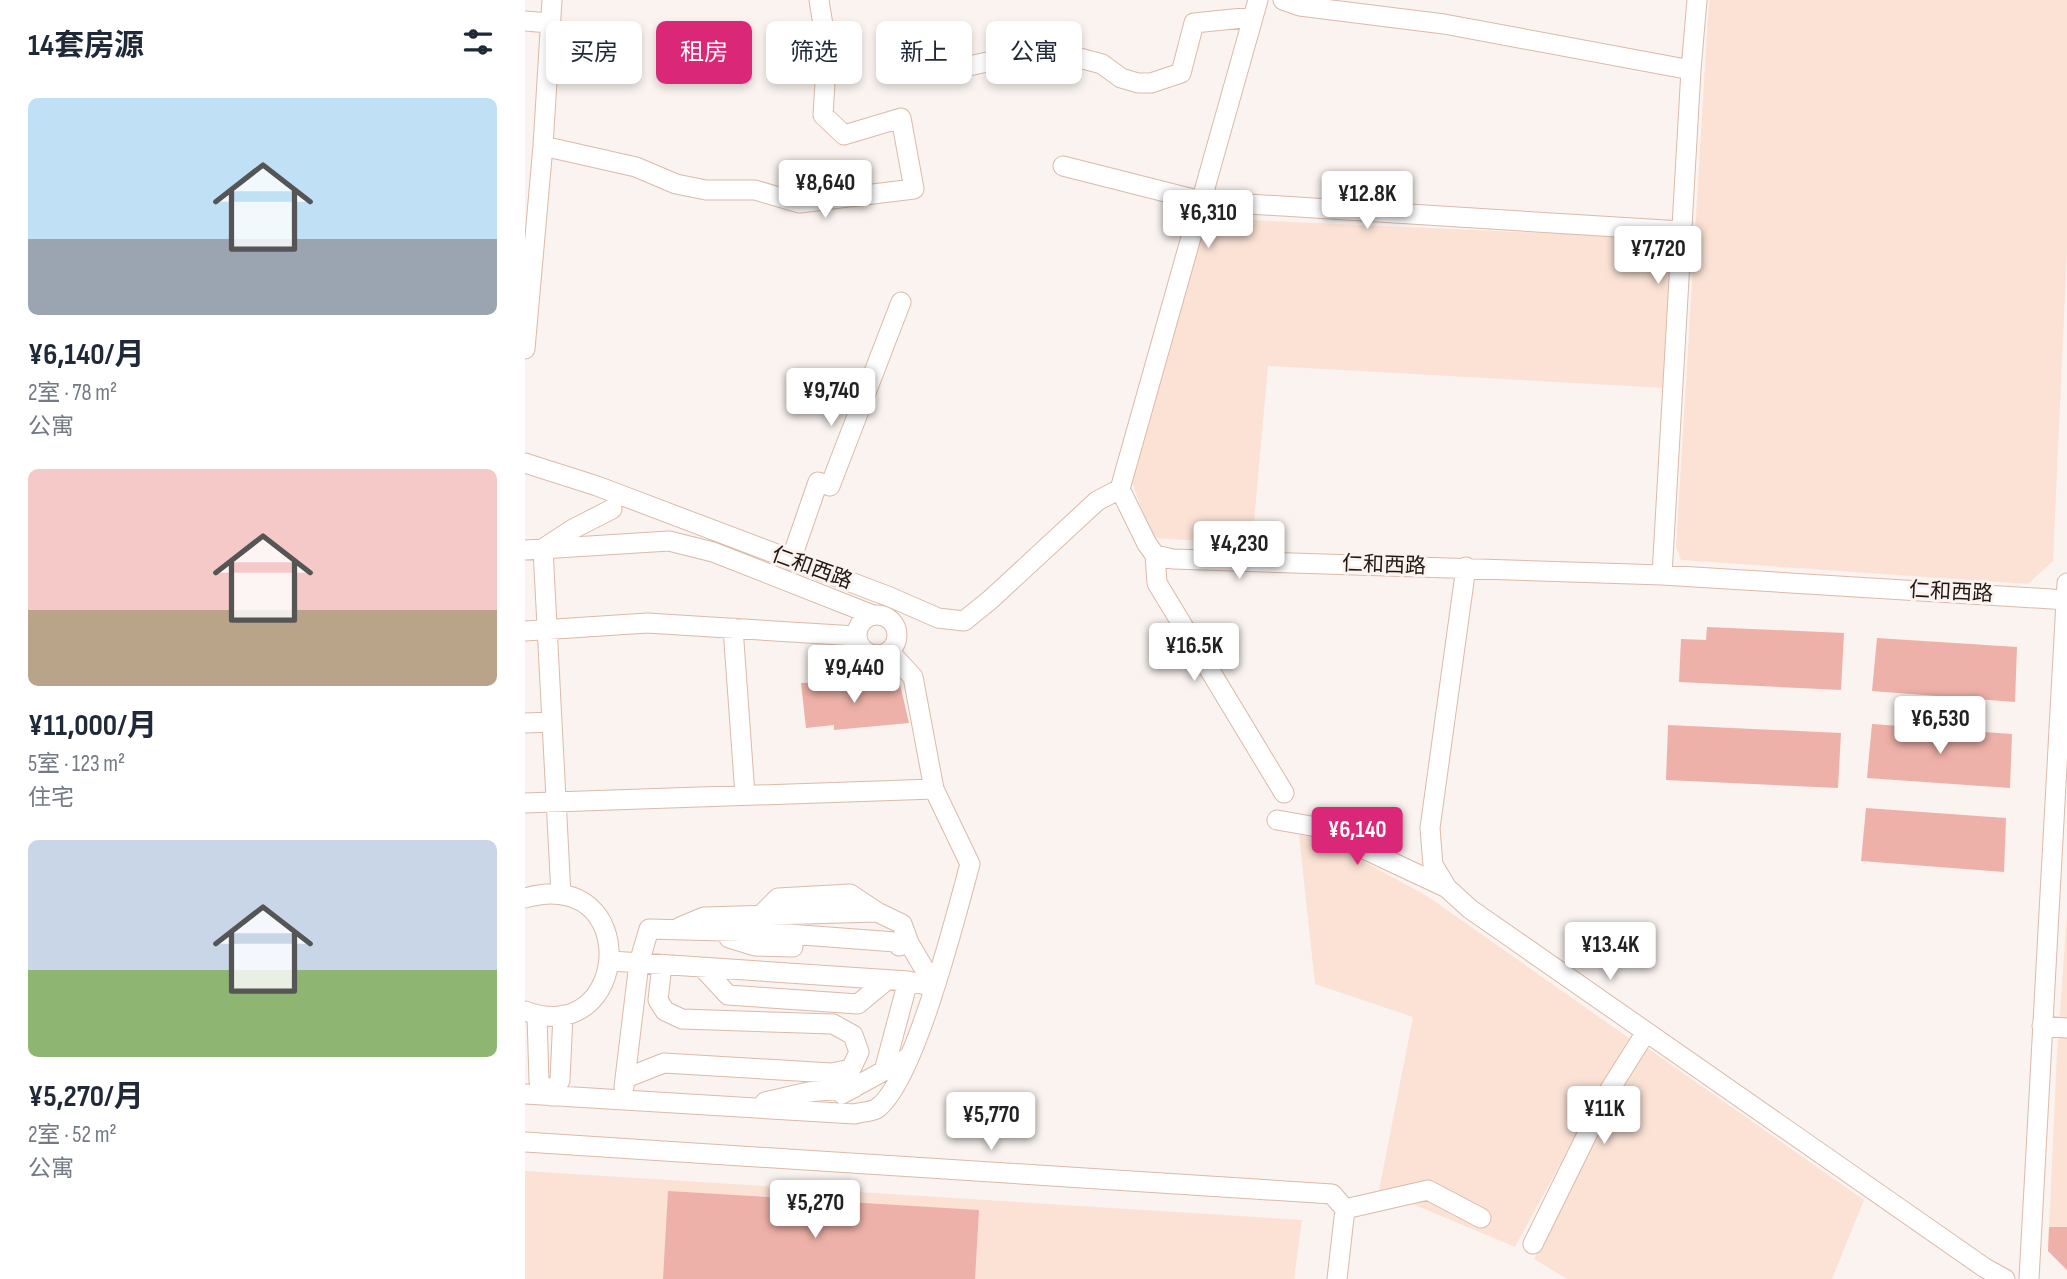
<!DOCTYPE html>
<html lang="zh">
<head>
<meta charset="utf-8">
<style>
  body { margin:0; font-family:"Sofia Sans Condensed","Noto Sans SC",sans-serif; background:#f6f6f7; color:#1f2937; height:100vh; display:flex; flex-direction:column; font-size:26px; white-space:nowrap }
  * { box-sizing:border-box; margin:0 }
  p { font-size:23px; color:#747a83 }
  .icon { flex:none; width:38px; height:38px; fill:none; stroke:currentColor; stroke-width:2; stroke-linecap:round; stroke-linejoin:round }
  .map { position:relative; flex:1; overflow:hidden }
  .drawer { display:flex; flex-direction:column; background:#fff; width:525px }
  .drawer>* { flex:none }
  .banner { position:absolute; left:21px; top:21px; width:665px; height:63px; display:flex; gap:14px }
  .price { position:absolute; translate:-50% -60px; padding:0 16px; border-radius:7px; background:#fff; color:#222; font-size:23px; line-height:46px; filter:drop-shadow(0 2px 4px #0008) }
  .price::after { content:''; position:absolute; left:50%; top:42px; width:21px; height:16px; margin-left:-10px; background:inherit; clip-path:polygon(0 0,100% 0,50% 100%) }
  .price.active { background:#db2777; color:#fff }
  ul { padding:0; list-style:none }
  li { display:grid; align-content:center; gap:14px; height:371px; padding:0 28px }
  li span { display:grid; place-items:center; height:217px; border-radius:10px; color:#555 }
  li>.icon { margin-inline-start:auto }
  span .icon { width:126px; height:126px; fill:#fffc; stroke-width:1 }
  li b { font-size:30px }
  h2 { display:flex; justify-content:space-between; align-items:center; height:84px; padding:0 28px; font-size:30px }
  .tag { padding:0 24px; border-radius:10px; background:#fff; box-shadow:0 4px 10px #0003; font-size:24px; line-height:63px }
  .tag.active { background:#db2777; color:#fff }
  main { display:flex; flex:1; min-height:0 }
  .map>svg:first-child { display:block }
  .built { fill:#fbe2d5 }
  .building { fill:#eeb1a9 }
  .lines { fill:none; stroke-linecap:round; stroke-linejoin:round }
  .minor-casing { stroke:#dbbaa8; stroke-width:21 }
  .minor { stroke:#fff; stroke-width:19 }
  .labels { text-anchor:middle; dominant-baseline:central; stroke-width:6; stroke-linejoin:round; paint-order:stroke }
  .street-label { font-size:21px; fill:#231711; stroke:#faf3ef }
</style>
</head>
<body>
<main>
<section class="drawer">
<h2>14套房源<svg class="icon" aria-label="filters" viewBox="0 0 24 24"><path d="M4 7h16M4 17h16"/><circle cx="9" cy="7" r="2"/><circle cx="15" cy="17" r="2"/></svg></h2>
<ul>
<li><span style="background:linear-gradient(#bfe0f5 65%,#9aa5b1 0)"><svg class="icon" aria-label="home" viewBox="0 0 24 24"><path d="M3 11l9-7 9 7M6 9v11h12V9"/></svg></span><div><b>¥6,140/月</b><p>2室 · 78 m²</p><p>公寓</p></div></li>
<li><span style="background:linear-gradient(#f6c9c9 65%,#b9a48a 0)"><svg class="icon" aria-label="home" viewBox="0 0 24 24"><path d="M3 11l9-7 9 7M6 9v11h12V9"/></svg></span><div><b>¥11,000/月</b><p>5室 · 123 m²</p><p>住宅</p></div></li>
<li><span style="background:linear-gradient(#c9d6e8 60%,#8fb573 0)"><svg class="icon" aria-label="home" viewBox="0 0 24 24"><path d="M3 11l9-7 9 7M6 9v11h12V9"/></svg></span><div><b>¥5,270/月</b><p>2室 · 52 m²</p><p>公寓</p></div></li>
</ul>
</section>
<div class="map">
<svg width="1542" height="1279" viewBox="0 0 1542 1279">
  <rect width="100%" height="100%" fill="#faf3ef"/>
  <path class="built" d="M1184,0h358v250l-14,311 -25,23 -347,-24 -5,-13z
    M679,218l450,20 17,15 -6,135 -397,-22 -16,178 -100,-6 -20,-56z
    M774,835l22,3 106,58 202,142 -114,209 -136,-57 34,-173 -98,-33z
    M1542,915v355l-19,-19 9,-198z
    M1118,1045l221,155 -32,79h-265l-33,-20z
    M0,1171l777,49 -8,59h-769z"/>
  <path class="building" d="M1182,627l137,6 -3,57 -162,-8 2,-43 25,1z
    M1352,638l140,9 -2,55 -143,-11z
    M374,680l10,43 -75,7v-5l-28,3 -5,-45 18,-1 1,5z
    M1347,724l140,10 -2,54 -143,-10z
    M1143,725l173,8 -3,55 -172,-8z
    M1341,808l140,10 -2,54 -143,-11z
    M143,1191l311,19 -4,69h-312z
    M1524,1227h18v43l-19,-19z"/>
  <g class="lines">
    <g class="minor-casing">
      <path id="minor" d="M758,0l17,6 144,18 247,46
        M0,21l24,2
        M439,67l65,-14 43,3 30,8 19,14 17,5h13l30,-10 13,-50 59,-6
        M18,146l93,21 40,17 30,6h49l44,13 115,-14 -13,-71 -57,17 -21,-20 4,-65 -8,-50
        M538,166l138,35 480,30
        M0,349l18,-203 9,-146
        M0,463l72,23 293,111 48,21 26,3 26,-21 107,-99 23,-12 27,55 8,11 18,4 489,16 405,25
        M595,489l138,-489
        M19,548l29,-19 39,-20
        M18,549l18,346
        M0,550l144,-9 44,11 160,63
        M630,555l2,28 127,210
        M266,560l27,-78 12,4 71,-184
        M941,567l-36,261 3,37 14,23 23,21 515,359 20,11
        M1137,575l29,-505 6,-70
        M332 635a20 20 0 1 1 40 0a20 20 0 1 1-40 0Z
        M208,628l12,167
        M0,631l122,-8 209,13
        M0,723l27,-1
        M0,803l409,-14
        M752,820l40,7 130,61
        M0,898c118,-33 106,152 0,113
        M235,916l18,-18 72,-4 27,18
        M155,927l24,-10 173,-5 25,12 7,19 -10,3
        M204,938l26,8 38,1
        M86,961l297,20 27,6
        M178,968l25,27 130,9 29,-24
        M12,1016l2,65 12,15 9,-16 3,-65
        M1517,1026l25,2
        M359,1071l24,-90
        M101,1078l38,-15 167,10 20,-4 8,-17 -6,-17 -20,-11 -151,-5 -17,-8 -7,-11 4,-35
        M99,1087l15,-124 10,-34 112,3 148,11 26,44
        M0,1094l330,20c6,-2 15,-2 21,-5 38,-24 81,-198 94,-245l-36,-75 -21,-112 -24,-26
        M317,1094l67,-37
        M240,1102l43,-10 46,-4
        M0,1142l807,52 13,15 -8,70
        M820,1209l83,-19 53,28
        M1008,1244l74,-150 39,-62
        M1504,1279l38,-696"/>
    </g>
    <use href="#minor" class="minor"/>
  </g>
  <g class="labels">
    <g class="street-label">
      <text transform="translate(859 565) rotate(2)">仁和西路</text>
      <text transform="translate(287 568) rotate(20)">仁和西路</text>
      <text transform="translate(1426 592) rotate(3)">仁和西路</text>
    </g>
  </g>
</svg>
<b class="price" style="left:300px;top:220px">¥8,640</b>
<b class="price" style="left:842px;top:231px">¥12.8K</b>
<b class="price" style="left:683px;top:250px">¥6,310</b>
<b class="price" style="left:1133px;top:286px">¥7,720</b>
<b class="price" style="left:306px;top:428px">¥9,740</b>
<b class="price" style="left:714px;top:581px">¥4,230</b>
<b class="price" style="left:669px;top:683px">¥16.5K</b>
<b class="price" style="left:329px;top:705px">¥9,440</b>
<b class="price" style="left:1415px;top:756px">¥6,530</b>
<b class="price active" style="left:832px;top:867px">¥6,140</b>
<b class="price" style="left:1085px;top:982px">¥13.4K</b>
<b class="price" style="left:1079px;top:1146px">¥11K</b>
<b class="price" style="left:466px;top:1152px">¥5,770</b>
<b class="price" style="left:290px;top:1240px">¥5,270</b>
<div class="banner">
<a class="tag">买房</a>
<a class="tag active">租房</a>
<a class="tag">筛选</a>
<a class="tag">新上</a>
<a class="tag">公寓</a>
</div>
</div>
</main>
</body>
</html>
